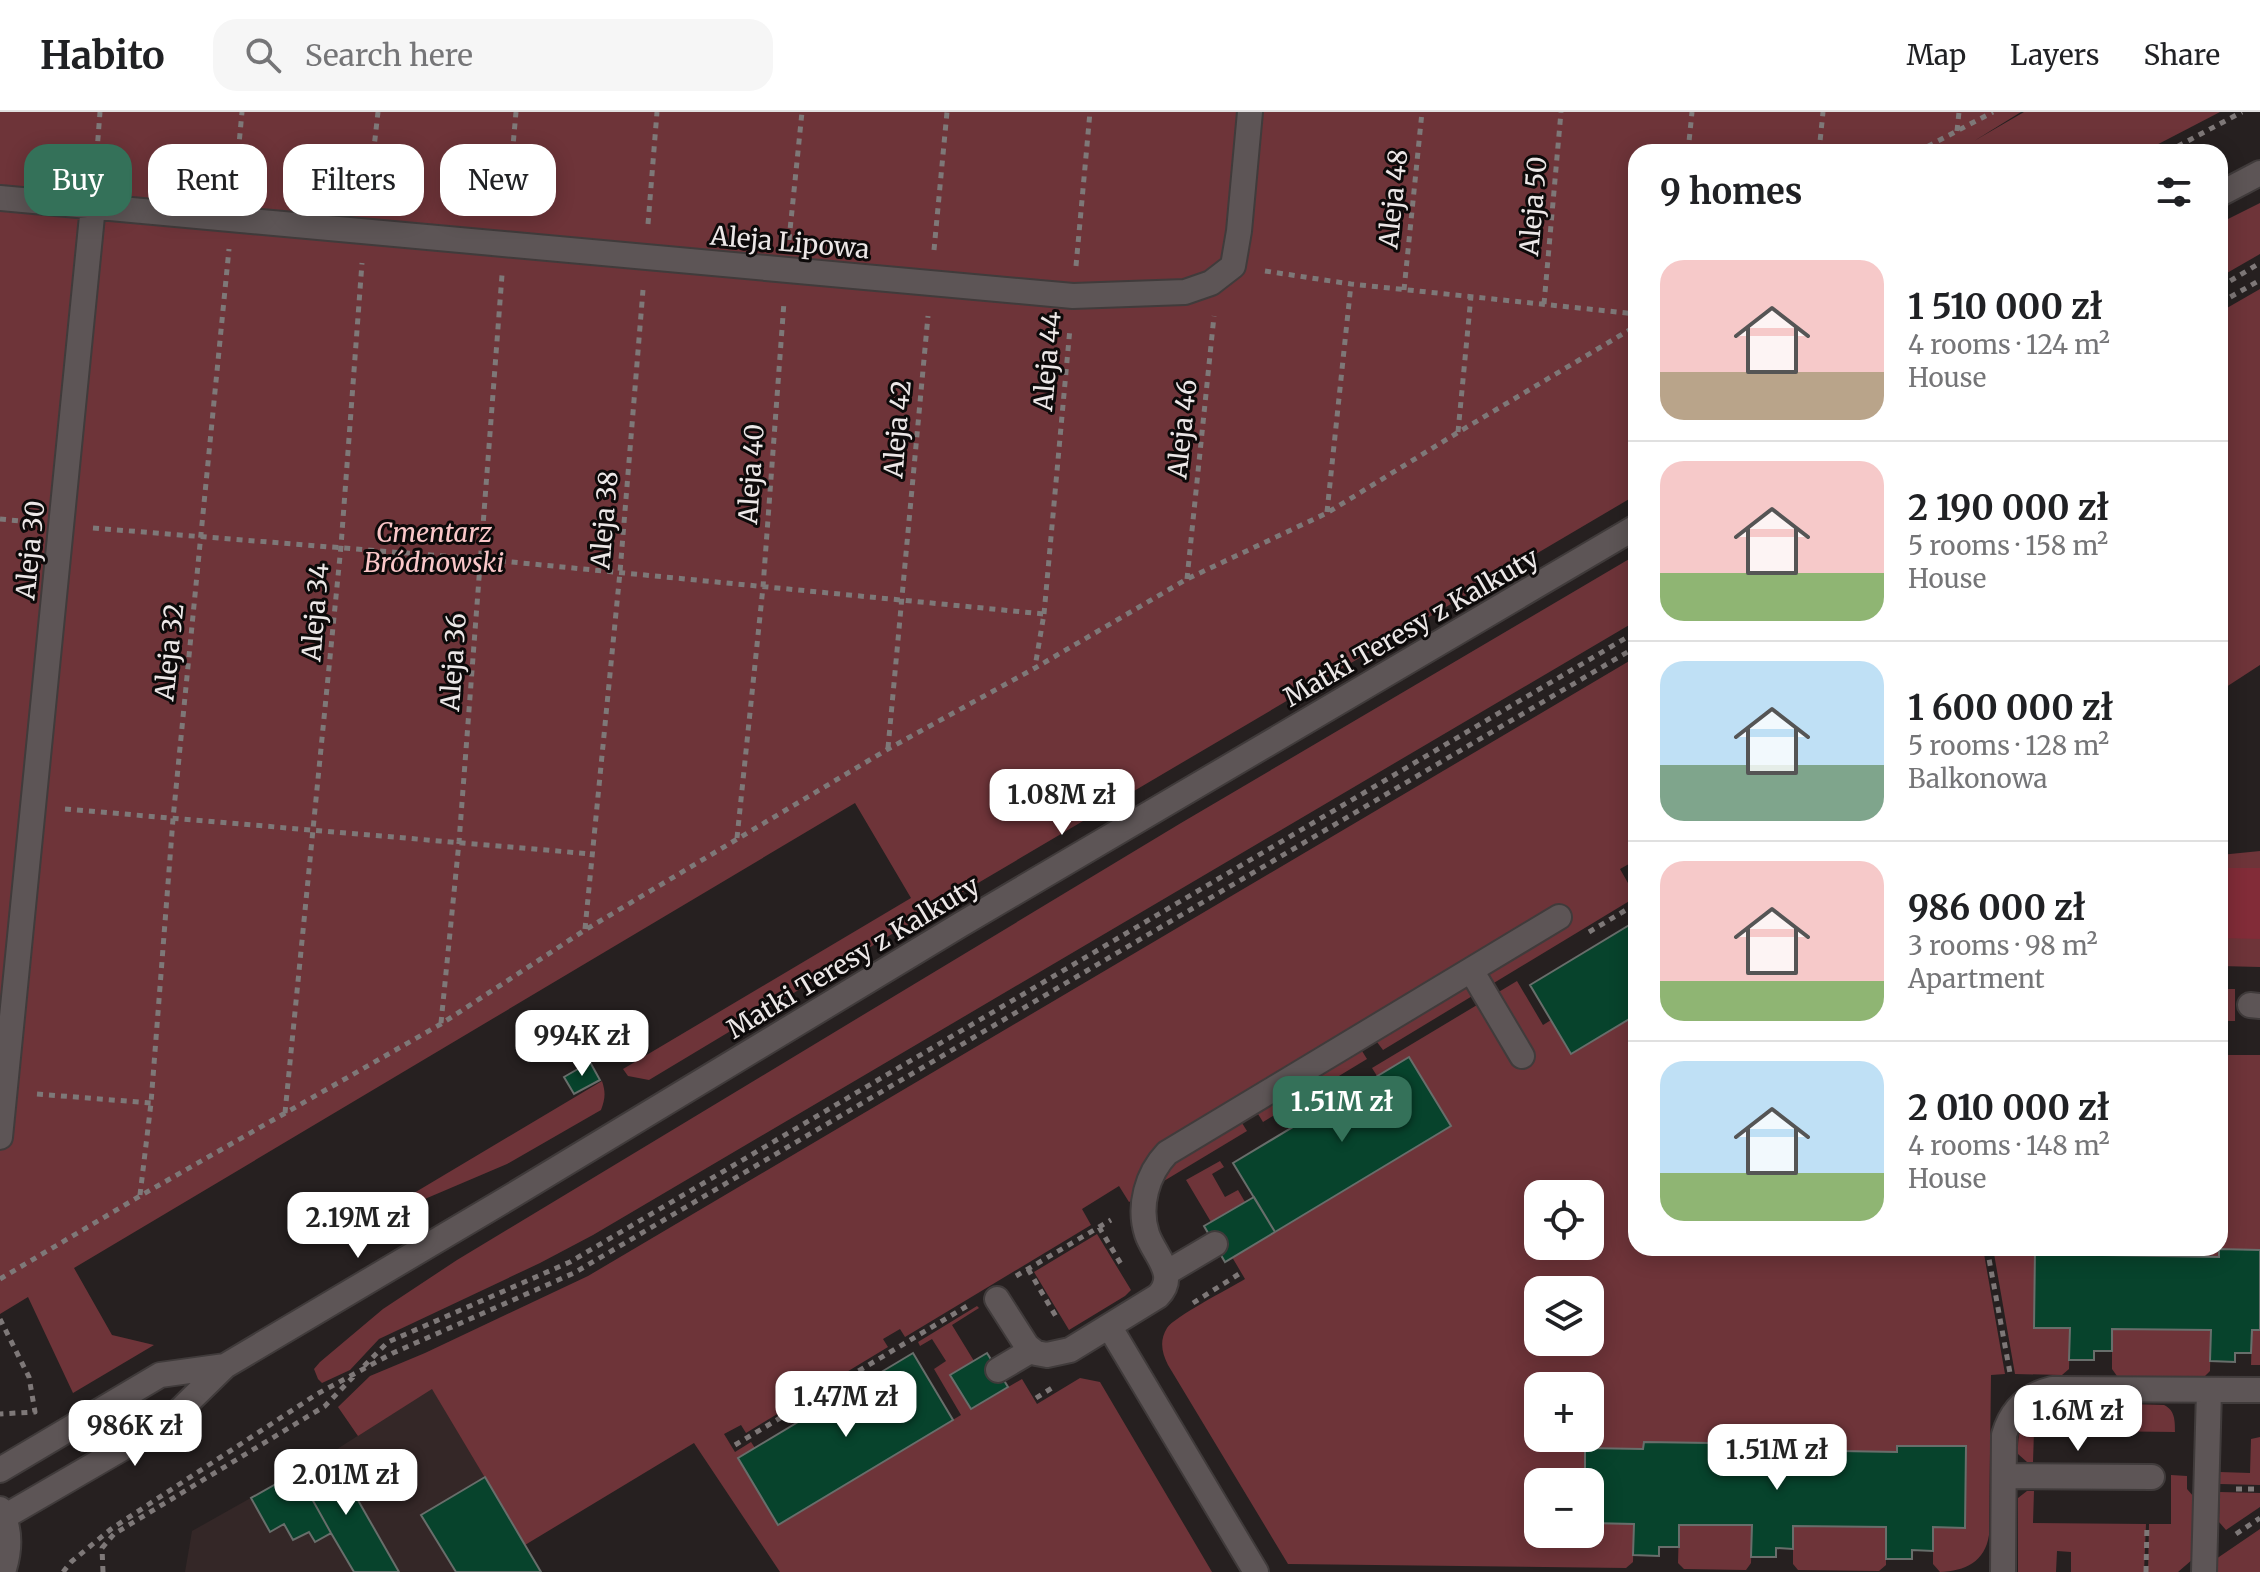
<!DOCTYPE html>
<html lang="en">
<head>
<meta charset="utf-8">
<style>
  body { margin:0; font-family:Merriweather,serif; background:#f6f6f6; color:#202124; height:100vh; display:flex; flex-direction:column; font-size:30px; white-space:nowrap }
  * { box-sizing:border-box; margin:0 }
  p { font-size:26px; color:#757577 }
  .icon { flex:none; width:44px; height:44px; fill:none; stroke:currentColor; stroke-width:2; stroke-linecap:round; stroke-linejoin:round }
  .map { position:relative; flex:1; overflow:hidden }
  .details { position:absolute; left:1628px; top:32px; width:600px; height:1112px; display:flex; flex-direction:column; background:#fff; border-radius:24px; box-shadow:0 4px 20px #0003 }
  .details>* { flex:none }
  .hud { position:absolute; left:24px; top:32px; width:760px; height:72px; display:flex; gap:16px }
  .tools { position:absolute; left:1524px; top:1068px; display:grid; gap:16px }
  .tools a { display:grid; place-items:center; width:80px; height:80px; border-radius:16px; background:#fff; box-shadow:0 4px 20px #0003; font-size:40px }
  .price { position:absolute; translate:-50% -68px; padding:0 18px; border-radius:16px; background:#fff; color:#222; font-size:26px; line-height:52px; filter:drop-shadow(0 2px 4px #0008) }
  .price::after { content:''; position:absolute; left:50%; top:48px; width:24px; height:18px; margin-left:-12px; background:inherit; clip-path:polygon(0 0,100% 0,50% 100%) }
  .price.on { background:#347159; color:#fff }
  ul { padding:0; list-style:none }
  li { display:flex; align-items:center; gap:24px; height:200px; padding:0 32px }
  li+li { border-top:2px solid #e0e0e0 }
  li span { display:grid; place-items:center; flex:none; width:224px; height:160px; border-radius:24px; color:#555 }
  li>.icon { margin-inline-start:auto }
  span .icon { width:96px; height:96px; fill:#fffc; stroke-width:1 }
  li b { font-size:34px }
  h2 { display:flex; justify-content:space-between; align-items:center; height:96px; padding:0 32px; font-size:34px }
  .tag { padding:0 28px; border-radius:24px; background:#fff; box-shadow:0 4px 20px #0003; font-size:28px; line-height:72px }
  .tag.on { background:#347159; color:#fff }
  header { display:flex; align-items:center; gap:48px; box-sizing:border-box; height:112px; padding:0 40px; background:#fff; border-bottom:2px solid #e0e0e0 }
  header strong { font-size:38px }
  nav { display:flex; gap:44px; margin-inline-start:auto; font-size:28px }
  .search { width:560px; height:72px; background:#f6f6f6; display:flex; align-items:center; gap:20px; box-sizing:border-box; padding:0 28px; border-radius:24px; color:#757577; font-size:30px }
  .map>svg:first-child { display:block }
  .built { fill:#342727 }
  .green { fill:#6e3439; fill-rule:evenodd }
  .forest { fill:#822c38 }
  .building { fill:#07432c; stroke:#686e6b; stroke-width:2 }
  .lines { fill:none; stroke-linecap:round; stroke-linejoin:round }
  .minor-casing { stroke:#403b3b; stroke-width:28 }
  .path { stroke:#7e7878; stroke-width:5; stroke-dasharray:6 6; stroke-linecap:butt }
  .minor { stroke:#5d5556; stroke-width:24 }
  .labels { text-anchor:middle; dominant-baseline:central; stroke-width:6; stroke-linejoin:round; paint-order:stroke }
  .street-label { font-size:26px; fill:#ece7e7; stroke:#0d0a0a }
  .park-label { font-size:26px; font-style:italic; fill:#fbc7c9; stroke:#0d0a0a }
</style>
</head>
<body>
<header>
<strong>Habito</strong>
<div class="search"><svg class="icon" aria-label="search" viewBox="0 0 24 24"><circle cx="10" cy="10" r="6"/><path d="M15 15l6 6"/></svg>Search here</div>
<nav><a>Map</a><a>Layers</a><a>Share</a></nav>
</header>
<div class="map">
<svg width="2260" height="1460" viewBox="0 0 2260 1460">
  <rect width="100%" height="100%" fill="#262020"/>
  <path class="built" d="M432,1276l109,184h-356l7,-41 139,-78z"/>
  <path class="green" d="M0,0h2021l-47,29 50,-29h196l-77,40h-507v343l-714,421 -273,164 -21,-4 -5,-7 288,-171 -56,-95 -781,465 38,67 42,10 -81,48 -45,-96 -28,17z
    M2260,91v51l-40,23v-54z
    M2260,177v376l-40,26v-379z
    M1636,443v66l-1043,614 -53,28 -161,76 -29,31 -28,13 -4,-4 -4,-10 6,-7 63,-53 74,-49 724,-437z
    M1636,545v203l-16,9 16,28 -253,153 -6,-8 -15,9 5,8 -104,63 -5,-8 -16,9 5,8 -118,71 -10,-16 -37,23 9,16 -186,112 -5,-8 -17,10 5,8 -142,86 -5,-8 -17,9 11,18 16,-10 4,6 -17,10 41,66 182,-109 -27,-46 12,-8 -14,-22 -12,7 -2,-4 59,-36 2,2 -27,17 22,36 -24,14 21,34 51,-30 15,25 43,-26 20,4 112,190h-432l-86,-129 -169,102 -93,-156 -74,47 -20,-29 32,-31 55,-23 163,-77z
    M2260,739v116l-40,-1v-111z
    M1517,869l26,44 8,-5 20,34 65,-39v233h347l22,126 -14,1 -2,160c-4,27 -24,36 -49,37l-7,-8v-37l32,1 1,-82h-68l-1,6 -115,-2v-6l-138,-2 -1,7 -58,-1v34h-47v52h52v-11l44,1 -1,38 -7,6 -338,-4 -120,-199c-6,-12 -9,-24 -1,-37 7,-11 63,-40 78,-49l-13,-22 218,-131 -41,-69 -32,19 -5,-8zM1538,1082h52v52h-52zM1538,1178h52v52h-52zM1538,1274h52v52h-52z
    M2220,877h15v32h-15z
    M2220,943h40v195l-41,-1v8l-116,-2 1,-7h116z
    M602,969c4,12 3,18 -1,29l-94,54 -155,66z
    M1220,1049l4,6 -12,7 13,23 13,-7 7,12 -34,20 -25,-42z
    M1097,1122l34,56 -6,6 -56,34 -35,-58z
    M1993,1136h42l-1,80h36l-1,41 -7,6 -47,-1z
    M2112,1217l99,1 -1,41 -6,6 -87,-1 -5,-7z
    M2252,1218h8v35h-9z
    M2052,1290l36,1 -1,28h-53l-1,31h-6l-9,-8c0,-29 4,-43 34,-52z
    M2094,1291l70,2c11,5 11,16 11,27l-81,-1z
    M2260,1325v48l-40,-1v-12l30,1 1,-34z
    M2171,1363l16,1v13l7,8 -1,62 -15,13h-30l1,-48h22z
    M2027,1379h7l-1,32 113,1 -2,48h-73v-20l-14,-1 -1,21h-38v-74z
    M2220,1380l40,1v14l-34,23 -7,-8z
    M1679,1413h73l-1,38 -5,7 -62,-1 -6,-6z
    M1793,1414l93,1v38l-7,6 -81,-1 -5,-6z
    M2260,1417v43h-44v-13z"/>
  <path class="forest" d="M2220,756h40v71l-40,-1z"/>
  <path class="building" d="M1636,809v94l-65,39 -41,-69z
    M1409,945l42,69 -176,106 -42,-69z
    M590,950l10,18 -26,14 -10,-17z
    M1254,1085l21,35 -50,30 -21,-36z
    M2035,1136h69l-1,7 116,2v-8l41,1v80h-8l-1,23h-16v9l-25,-1 1,-31 -99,-1v22h-18v9h-25l1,-32h-36z
    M913,1241l40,67 -175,105 -40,-67z
    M987,1241l21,34 -37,22 -21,-34z
    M1644,1330l138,2v6l115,2v-6h69l-1,82 -32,-1v24l-21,-1v9h-26v-32l-93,-1v23l-17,-1v9h-25l1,-32h-73v22h-20v9l-26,-1 1,-31 -44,-1v-41h-5v-34l58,1z
    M331,1341l68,119h-45l-23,-39 -34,-61z
    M297,1360l34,61 -16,9 -6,-10 -16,8 -9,-16 -14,8 -19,-34z
    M485,1365l40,68 16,27h-85l-35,-57z"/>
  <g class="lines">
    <g class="minor-casing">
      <path id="minor" d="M2220,82l40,-21
        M0,86l1073,98 112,-4 26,-9 22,-17 6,-35 11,-119
        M1471,858l51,86
        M2250,893l10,1
        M0,1025l93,-931
        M1166,1161l49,-29
        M997,1187l30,47 9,7 11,2 23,-5 88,-54c21,-21 -4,-41 -11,-62 -9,-28 0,-60 20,-81l392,-236
        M1109,1214l147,246
        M998,1258l34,-20
        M0,1358l160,-95 65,-9
        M2004,1364l148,1
        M0,1397c11,20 10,42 3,63
        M4,1405l117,-68 58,-38 46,-45 290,-172 445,-269 676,-398
        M2003,1460l1,-137c7,-24 23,-40 48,-46l208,1
        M2204,1460l5,-181"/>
    </g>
    <path class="path" d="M1957,19l2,-19
      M1688,40l4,-40
      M1819,40l4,-40
      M1917,40l76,-40
      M2167,40l75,-40
      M95,65l5,-65
      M235,75l7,-75
      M368,89l10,-89
      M507,101l9,-101
      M648,112l9,-112
      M789,128l13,-128
      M934,138l13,-138
      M1076,154l14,-154
      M1265,159l86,13 285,30
      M2220,175l40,-24
      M1404,178l18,-178
      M2220,191l40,-23
      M1544,192l17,-192
      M1458,320l13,-136
      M1327,400l24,-228
      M0,407l31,3
      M93,416l388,31 563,55 -9,53
      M1187,467l27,-263
      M1044,502l26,-286
      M888,636l40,-432
      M65,697l527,45
      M737,726l26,-251 21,-285
      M585,817l35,-357 23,-282
      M1589,820l47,-28
      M441,911l18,-181 43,-567
      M37,982l114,9
      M285,1001l56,-567 21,-283
      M140,1083l11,-92 22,-284 56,-570
      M1099,1115l22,37
      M1987,1136l23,125
      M1028,1157l30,51
      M1016,1164l95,-56
      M0,1167l140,-83 301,-172 144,-94 303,-181 147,-81 152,-89 140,-66 130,-80 179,-107
      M1193,1191l46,-29
      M0,1207l29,58 6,35 -35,2
      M364,1254l24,-24 182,-80 1066,-630
      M1036,1286l16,-10
      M735,1333l232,-139
      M2236,1377h24
      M2236,1422l24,-16
      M63,1460l8,-10 40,-33 206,-135 76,-41 181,-80 1062,-626
      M103,1460l-1,-24 12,-14 211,-128 29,-30
      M2146,1460l1,-48"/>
    <use href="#minor" class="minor"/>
  </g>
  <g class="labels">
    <g class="street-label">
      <text transform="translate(1393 87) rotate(-84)">Aleja 48</text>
      <text transform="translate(1533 94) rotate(-85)">Aleja 50</text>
      <text transform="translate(790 130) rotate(5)">Aleja Lipowa</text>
      <text transform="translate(1047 249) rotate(-85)">Aleja 44</text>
      <text transform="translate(897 317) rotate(-85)">Aleja 42</text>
      <text transform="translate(1182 317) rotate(-84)">Aleja 46</text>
      <text transform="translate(751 362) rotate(-86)">Aleja 40</text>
      <text transform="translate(604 408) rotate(-85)">Aleja 38</text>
      <text transform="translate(30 438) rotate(-84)">Aleja 30</text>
      <text transform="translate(315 500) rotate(-85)">Aleja 34</text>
      <text transform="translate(1411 515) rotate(-30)">Matki Teresy z Kalkuty</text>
      <text transform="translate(169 540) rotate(-84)">Aleja 32</text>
      <text transform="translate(453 550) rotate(-86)">Aleja 36</text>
      <text transform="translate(853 845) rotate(-31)">Matki Teresy z Kalkuty</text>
    </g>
    <g class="park-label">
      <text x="434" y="420">Cmentarz<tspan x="434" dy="30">Bródnowski</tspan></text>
    </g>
  </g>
</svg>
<div class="tools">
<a><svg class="icon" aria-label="locate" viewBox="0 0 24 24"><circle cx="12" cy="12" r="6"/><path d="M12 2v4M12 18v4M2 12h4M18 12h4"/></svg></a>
<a><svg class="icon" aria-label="layers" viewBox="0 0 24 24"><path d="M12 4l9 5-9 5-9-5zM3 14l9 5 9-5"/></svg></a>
<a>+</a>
<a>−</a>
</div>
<b class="price" style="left:1062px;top:725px">1.08M zł</b>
<b class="price" style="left:582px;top:966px">994K zł</b>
<b class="price on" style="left:1342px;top:1032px">1.51M zł</b>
<b class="price" style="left:358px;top:1148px">2.19M zł</b>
<b class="price" style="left:846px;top:1327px">1.47M zł</b>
<b class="price" style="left:2078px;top:1341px">1.6M zł</b>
<b class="price" style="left:135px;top:1356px">986K zł</b>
<b class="price" style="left:1777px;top:1380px">1.51M zł</b>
<b class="price" style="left:346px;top:1405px">2.01M zł</b>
<div class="hud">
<a class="tag on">Buy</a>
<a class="tag">Rent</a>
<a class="tag">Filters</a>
<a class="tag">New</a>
</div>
<section class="details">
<h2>9 homes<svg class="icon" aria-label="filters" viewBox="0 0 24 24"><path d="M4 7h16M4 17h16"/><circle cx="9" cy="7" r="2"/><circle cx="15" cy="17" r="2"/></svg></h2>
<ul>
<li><span style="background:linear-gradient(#f6c9c9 70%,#b9a48a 0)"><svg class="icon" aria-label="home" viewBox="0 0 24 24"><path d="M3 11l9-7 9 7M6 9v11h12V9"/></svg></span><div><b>1 510 000 zł</b><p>4 rooms · 124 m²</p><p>House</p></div></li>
<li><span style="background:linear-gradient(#f6c9c9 70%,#8fb573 0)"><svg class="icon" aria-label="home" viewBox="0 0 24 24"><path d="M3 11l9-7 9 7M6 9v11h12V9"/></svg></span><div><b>2 190 000 zł</b><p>5 rooms · 158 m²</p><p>House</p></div></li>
<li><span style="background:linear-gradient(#bfe0f5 65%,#7fa58c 0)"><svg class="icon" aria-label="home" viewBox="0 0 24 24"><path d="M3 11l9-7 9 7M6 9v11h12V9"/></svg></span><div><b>1 600 000 zł</b><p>5 rooms · 128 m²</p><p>Balkonowa</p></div></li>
<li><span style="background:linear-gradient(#f6c9c9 75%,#8fb573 0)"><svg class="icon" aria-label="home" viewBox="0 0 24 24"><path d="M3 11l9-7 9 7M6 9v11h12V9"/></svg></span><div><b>986 000 zł</b><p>3 rooms · 98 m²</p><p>Apartment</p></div></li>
<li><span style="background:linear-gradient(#bfe0f5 70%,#8fb573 0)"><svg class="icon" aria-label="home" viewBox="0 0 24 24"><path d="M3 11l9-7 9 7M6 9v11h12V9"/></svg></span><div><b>2 010 000 zł</b><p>4 rooms · 148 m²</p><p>House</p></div></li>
</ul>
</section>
</div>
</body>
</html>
